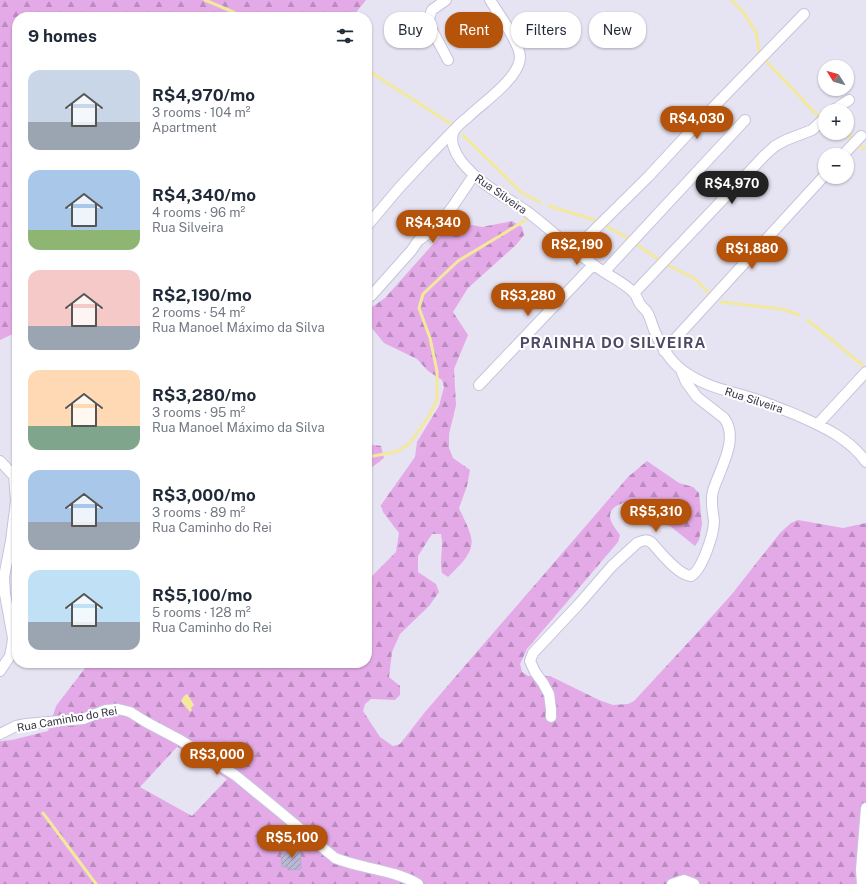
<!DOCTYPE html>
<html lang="en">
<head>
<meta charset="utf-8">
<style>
  body { margin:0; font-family:"Public Sans",sans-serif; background:#f6f6f7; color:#1f2937; height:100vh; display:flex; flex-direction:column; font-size:15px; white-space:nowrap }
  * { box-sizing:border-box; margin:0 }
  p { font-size:13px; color:#747a83 }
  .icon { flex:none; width:22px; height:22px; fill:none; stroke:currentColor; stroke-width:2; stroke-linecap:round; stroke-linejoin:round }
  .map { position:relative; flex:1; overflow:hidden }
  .drawer { position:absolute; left:12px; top:12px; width:360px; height:656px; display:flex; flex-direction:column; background:#fff; border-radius:16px; box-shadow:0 1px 3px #0004 }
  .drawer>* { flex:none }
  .hud { position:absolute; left:384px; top:12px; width:380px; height:36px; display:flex; gap:8px }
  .needle { width:26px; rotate:307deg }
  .buttons { position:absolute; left:818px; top:60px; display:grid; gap:8px }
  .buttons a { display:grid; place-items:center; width:36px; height:36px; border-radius:50%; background:#fff; box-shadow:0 1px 3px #0004; font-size:20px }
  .price { position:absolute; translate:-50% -34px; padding:0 9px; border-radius:14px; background:#b45309; color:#fff; font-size:13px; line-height:26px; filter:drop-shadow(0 1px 2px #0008) }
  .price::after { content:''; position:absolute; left:50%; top:24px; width:12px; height:9px; margin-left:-6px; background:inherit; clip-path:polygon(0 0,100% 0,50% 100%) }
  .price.selected { background:#222; color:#fff }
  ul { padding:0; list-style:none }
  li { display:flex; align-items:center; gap:12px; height:100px; padding:0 16px }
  li span { display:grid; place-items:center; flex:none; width:112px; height:80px; border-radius:12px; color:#555 }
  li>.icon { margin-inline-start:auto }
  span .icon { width:48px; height:48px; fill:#fffc; stroke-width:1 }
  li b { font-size:17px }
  h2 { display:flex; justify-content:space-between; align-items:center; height:48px; padding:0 16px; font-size:17px }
  .chip { padding:0 14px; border-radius:16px; background:#fff; box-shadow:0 1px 3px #0004; font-size:14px; line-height:36px }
  .chip.selected { background:#b45309; color:#fff }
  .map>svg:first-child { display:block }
  .forest { fill:url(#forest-firs); fill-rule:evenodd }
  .water { fill:#f2e99c }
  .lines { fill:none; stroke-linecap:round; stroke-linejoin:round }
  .stream { stroke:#f2e99c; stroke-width:3 }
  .building { fill:url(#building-hatch); stroke:#afabcf }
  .minor-casing { stroke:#c6c3dc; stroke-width:12 }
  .minor { stroke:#fff; stroke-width:10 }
  .labels { text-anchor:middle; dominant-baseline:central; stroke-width:4; stroke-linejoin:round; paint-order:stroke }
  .street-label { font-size:11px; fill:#353344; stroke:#fff }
  .district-label { font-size:15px; font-weight:bold; letter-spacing:1px; fill:#4d4a67; stroke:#fff }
</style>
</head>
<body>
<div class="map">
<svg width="866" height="884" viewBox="0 0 866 884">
  <defs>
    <pattern id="forest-firs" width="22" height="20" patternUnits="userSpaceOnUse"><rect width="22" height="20" fill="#e4aae8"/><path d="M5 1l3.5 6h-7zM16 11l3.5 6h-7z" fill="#ba8bbe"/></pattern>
    <pattern id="building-hatch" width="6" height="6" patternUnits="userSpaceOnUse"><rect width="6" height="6" fill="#bbb8d4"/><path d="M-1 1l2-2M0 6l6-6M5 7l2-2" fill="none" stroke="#9996ae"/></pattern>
  </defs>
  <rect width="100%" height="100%" fill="#e6e3f2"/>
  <path class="forest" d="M0,0h366l-12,15 -3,2h-334v316h-2l-15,7z
    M512,221l10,6 2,8 -8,10 -48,43 -15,24 15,23 -14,34 2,36 -7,29v14l4,10 17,12 -3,16 -8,22c4,9 10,20 12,29 4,16 -13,30 -23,40l-6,-4c-3,-13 2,-26 -1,-39h-9l-14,22v16l18,12 3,8 -10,14 -29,28 -8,18 -3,25 11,9v9l-5,5 -24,-1 -6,5 -2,7 17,26 13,9 7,-2 25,-32 203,-235 19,-16 32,22 14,4 6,6 3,31 -3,16 -4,6 -25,-20 -7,-2 -7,5 -7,-3 -20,-24c-11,1 -24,8 -17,21 2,4 5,8 8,12l-2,7 -91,107 -7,15 2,8 6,4h22l49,24 14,5 15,-1 6,-3 63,-68 35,-39 48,-61 11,-10 7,-3 45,8 23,-5v361h-866v-143l12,-1 36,-9 8,-25 30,-39 6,-4h275v-82l29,-29 3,-19 -16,-21 -2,-7 34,-48 2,-15 22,-36 5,-19 -2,-7 -14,-9 -11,-12 -33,-16 -17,-21v-9l2,-4 16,-11 57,-64 9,-7 11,-4 20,4zM177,747l50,32 -35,37 -52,-29z
    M367,444l14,2 3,12 -17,13z"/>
  <path class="water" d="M187,694l3,4 4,7 -3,3 1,2 -2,2 -9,-11 3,-5z"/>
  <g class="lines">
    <path class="stream" d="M205,0l40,17
      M731,0l12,12 13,20 3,19
      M766,61l54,57
      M367,70l84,54
      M847,133l5,6
      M463,135l59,58 18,9
      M861,147l5,2
      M549,206l46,14
      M606,226l22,12
      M636,244l22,15
      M667,265l27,13 15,15
      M721,302l61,7 17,6
      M807,320l12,9 43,36
      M367,457l29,-5 13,-8 20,-28 8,-16v-29l-7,-33 -11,-30 4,-14 35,-33 68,-41
      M43,813l53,71"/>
  </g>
  <path class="building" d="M300,848l1,21 -13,1v-3h-6l-1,-13h6v-5z"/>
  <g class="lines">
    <g class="minor-casing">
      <path id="minor" d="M446,0l-14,10 -3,8 2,10 17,32
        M490,0c8,13 30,43 30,57 0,21 -39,47 -53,61 -4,3 -10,8 -13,13 -5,9 1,22 7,30 19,24 44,35 68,52 22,17 42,36 65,52 11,9 33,19 41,29 2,3 3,7 5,10 2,3 5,5 7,8 4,6 5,14 8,20 5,13 16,30 27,38 22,17 48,21 73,29 15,5 29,11 44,17 25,11 51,23 67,46
        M832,111l17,-11
        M843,155l18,-19
        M367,226l32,-38 24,-26 31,-32
        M574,250l75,-74 49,-53 106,-109
        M604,272l141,-152
        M634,293l131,-138 10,-9 11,-6 26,-10 13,-12
        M371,296l40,-45 7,-10 12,-9 14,-14 9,-12 21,-31
        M664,351l161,-176
        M479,385l114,-120
        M818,424l48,-52
        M0,461l14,15 2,25 -5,40 -7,36 1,17 8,44 -1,8 -2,10 -10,15
        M551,717v-8l-2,-15 -6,-11 -8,-11 -5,-11 3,-8 46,-49 33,-38 25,-23c6,-3 10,-4 15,0 9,10 26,32 39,33 11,-6 23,-42 23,-55 -1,-10 -4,-20 -1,-30 6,-21 27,-52 11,-73l-27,-21 -11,-15 -5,-12
        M0,734l16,-8 10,-2 57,-5 23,-9 12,-1 12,3 16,10 34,18 55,35 44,36 56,47c27,11 57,11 83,26
        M672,884l12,-4 10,4
        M862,884l-1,-14 5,-62"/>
    </g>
    <use href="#minor" class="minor"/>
  </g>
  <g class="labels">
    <g class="street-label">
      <text transform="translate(501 194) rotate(35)">Rua Silveira</text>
      <text transform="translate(754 400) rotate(18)">Rua Silveira</text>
      <text transform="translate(67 719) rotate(-10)">Rua Caminho do Rei</text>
    </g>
    <g class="district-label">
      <text x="613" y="342">PRAINHA DO SILVEIRA</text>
    </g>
  </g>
</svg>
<div class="buttons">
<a><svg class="needle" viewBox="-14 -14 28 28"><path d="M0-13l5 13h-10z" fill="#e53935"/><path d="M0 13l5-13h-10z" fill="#747a83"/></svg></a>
<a>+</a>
<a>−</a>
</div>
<b class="price" style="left:697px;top:140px">R$4,030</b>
<b class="price selected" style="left:732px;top:205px">R$4,970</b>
<b class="price" style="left:433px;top:244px">R$4,340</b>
<b class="price" style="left:577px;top:266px">R$2,190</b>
<b class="price" style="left:752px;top:270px">R$1,880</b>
<b class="price" style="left:528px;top:317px">R$3,280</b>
<b class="price" style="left:656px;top:533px">R$5,310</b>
<b class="price" style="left:217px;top:776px">R$3,000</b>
<b class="price" style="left:292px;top:859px">R$5,100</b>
<div class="hud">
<a class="chip">Buy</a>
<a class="chip selected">Rent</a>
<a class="chip">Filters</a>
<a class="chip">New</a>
</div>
<section class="drawer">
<h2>9 homes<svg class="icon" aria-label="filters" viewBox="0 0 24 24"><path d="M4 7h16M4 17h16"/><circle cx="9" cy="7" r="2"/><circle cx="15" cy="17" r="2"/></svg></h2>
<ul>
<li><span style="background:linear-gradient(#c9d6e8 65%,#9aa5b1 0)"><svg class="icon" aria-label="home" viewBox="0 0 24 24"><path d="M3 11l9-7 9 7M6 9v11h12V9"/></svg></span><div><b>R$4,970/mo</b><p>3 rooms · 104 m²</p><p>Apartment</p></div></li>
<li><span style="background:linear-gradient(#a9c7e8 75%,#8fb573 0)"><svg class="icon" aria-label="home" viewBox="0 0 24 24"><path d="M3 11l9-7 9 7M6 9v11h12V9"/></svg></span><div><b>R$4,340/mo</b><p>4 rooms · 96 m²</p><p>Rua Silveira</p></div></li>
<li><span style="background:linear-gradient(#f6c9c9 70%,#9aa5b1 0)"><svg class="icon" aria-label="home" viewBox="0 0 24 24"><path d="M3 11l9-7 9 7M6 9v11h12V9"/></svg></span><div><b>R$2,190/mo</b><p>2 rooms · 54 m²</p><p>Rua Manoel Máximo da Silva</p></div></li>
<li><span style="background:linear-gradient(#ffd9b3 70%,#7fa58c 0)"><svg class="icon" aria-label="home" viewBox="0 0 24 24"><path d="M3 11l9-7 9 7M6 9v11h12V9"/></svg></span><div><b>R$3,280/mo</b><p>3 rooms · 95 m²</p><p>Rua Manoel Máximo da Silva</p></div></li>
<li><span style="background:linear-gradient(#a9c7e8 65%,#9aa5b1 0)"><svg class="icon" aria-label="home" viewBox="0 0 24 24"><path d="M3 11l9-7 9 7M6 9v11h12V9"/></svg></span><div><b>R$3,000/mo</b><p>3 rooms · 89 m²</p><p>Rua Caminho do Rei</p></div></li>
<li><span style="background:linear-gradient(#bfe0f5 65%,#9aa5b1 0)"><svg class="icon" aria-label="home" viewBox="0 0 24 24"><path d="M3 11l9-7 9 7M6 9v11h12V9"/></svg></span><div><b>R$5,100/mo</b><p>5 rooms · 128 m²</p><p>Rua Caminho do Rei</p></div></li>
</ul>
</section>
</div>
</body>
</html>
